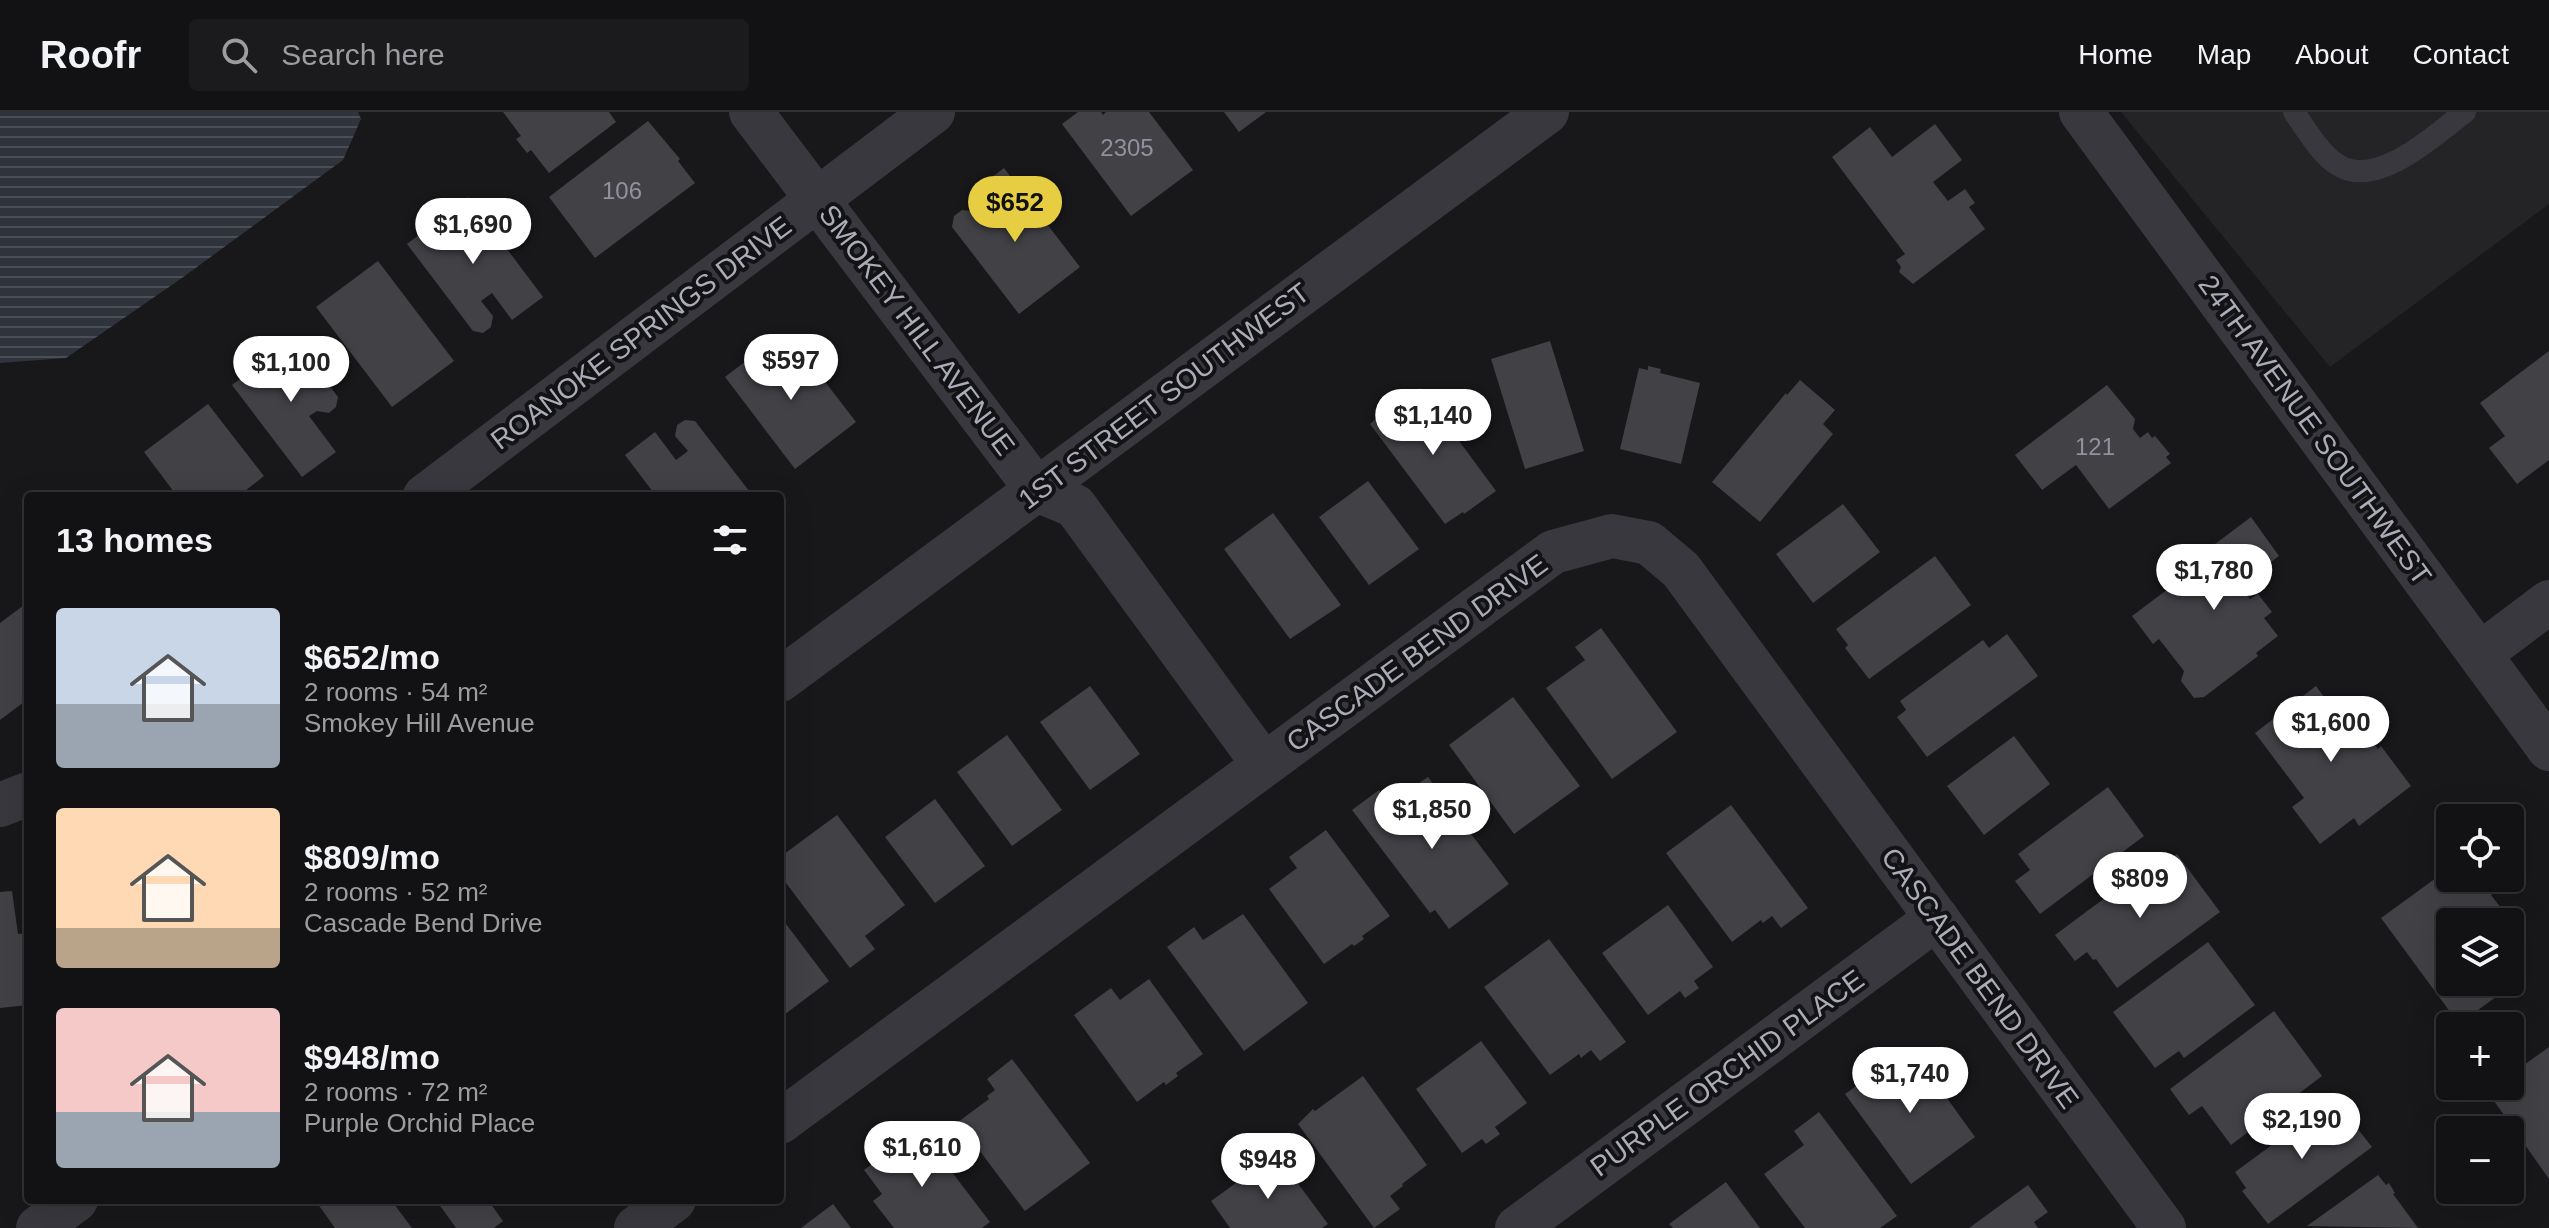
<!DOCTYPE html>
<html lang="en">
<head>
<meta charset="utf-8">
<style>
  body { margin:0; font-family:Arial,sans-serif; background:#1b1a1c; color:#f1f3f6; height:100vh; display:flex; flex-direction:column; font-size:30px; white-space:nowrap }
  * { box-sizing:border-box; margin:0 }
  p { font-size:26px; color:#9c9da0 }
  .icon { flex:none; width:44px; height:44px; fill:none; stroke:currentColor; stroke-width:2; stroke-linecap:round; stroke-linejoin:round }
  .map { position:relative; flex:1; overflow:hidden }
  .panel { position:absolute; left:24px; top:380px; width:760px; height:712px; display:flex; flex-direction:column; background:#121113; border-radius:8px; box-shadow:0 8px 32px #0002,0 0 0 2px #313133 }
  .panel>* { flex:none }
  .tools { position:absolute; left:2436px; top:692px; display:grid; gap:16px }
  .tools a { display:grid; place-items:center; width:88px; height:88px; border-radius:8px; background:#121113; box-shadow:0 8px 32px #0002,0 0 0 2px #313133; font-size:40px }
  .price { position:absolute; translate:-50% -68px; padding:0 18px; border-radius:28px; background:#fff; color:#222; font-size:26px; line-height:52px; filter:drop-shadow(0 2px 4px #0008) }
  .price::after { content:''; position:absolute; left:50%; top:48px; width:24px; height:18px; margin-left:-12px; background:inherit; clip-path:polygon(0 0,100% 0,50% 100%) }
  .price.on { background:#e7cd41; color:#111 }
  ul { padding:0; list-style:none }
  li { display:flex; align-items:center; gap:24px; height:200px; padding:0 32px }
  li span { display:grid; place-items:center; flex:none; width:224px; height:160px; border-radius:8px; color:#555 }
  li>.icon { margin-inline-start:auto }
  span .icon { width:96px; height:96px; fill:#fffc; stroke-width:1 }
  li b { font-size:34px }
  h2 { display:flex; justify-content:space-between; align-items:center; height:96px; padding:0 32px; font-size:34px }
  header { display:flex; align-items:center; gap:48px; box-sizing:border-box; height:112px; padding:0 40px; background:#121113; border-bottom:2px solid #313133 }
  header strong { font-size:38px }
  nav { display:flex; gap:44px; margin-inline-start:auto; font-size:28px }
  .search { width:560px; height:72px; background:#1b1a1c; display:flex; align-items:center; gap:20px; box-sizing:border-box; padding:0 28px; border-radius:8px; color:#9c9da0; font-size:30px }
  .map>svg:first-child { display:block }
  .built { fill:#242326 }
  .water { fill:url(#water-rules) }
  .building { fill:#424146 }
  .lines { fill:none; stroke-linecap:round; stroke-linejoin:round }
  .service { stroke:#39383e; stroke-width:22 }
  .minor { stroke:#39383e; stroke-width:44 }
  .labels { text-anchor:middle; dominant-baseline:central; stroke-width:8; stroke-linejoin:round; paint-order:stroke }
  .number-label { font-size:24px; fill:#90919c }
  .street-label { font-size:28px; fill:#aaacb8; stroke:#131214 }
</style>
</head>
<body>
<header>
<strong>Roofr</strong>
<div class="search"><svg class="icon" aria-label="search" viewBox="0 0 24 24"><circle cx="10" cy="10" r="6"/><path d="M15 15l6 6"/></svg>Search here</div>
<nav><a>Home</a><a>Map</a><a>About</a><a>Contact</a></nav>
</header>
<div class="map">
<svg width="2549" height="1116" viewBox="0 0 2549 1116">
  <defs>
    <pattern id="water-rules" width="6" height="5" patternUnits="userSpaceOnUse" patternTransform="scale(2)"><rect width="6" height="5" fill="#2e333c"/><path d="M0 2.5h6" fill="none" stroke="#4a4e56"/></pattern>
  </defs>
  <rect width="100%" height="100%" fill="#181719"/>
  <path class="built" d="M2121,0h428v92l-219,163z"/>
  <path class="water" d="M0,0h358l3,7 -18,41 -161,118 -116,80 -66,5z"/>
  <path class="building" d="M503,0h106l7,10 -67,51 -18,-23 -4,3 -11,-14 5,-3z
    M1078,0h23l2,3 3,-3h43l44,58 -62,46 -69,-92z
    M1224,0h42l-27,20z
    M648,9l32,38 -2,2 17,22 -100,75 -46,-61z
    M1935,12l27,36 -29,22 15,19 17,-12 10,14 -6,4 16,22 -72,55 -14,-12 2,-5 -5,-7 9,-6 -73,-97 38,-30 22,30z
    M1004,56l76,99 -61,47 -67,-87 2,-11 8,-6 10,1 12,16 11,-8 -21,-28z
    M468,85l75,100 -31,23 -20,-27 -11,8 12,15 -2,11 -8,6 -10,-2 -66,-87z
    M378,149l76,100 -62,46 -76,-100z
    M294,226l44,59 -2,10 -7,6 -12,-2 -8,5 27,36 -34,25 -70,-92z
    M785,227l8,1 63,82 -61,47 -70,-92 30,-23 11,14 12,-9 -3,-5 1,-8z
    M1550,229l34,110 -59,18 -34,-110z
    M2549,239v109l-32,24 -28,-36 16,-12 -25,-33z
    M1648,254l13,3 -1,4 40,10 -19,81 -61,-15 19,-81 9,2z
    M1800,268l35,30 -12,14 10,10 -73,88 -48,-40 74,-89 1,2z
    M2107,273l28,34 -2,10 7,9 8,-6 4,6 3,-2 15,18 -4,3 5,6 -62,46 -33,-44 -34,25 -27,-35z
    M1420,276l76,103 -32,23 -1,-2 -18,12 -75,-100 20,-18 1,3z
    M208,292l56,72 -19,15 4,5h-72l-33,-44z
    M685,308l10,1 58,75h-97l-31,-41 30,-23 21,28 12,-9 -13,-15 2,-11z
    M1368,369l51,68 -50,36 -50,-68z
    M1843,392l37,48 -67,51 -37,-49z
    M1273,401l68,92 -51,34 -66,-90z
    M2251,405l28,39 -39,29 10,14 8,-5 14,18 -8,6 14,18 -22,17 2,3 -54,41 -10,1 -13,-17 3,-10 -25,-32 -6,5 -21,-28 68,-51 -5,-6z
    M1935,444l36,49 -102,74 -24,-31 3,-3 -12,-16z
    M28,490v97l-28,21v-97z
    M1601,516l76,104 -65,47 -66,-91 39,-28 -10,-13z
    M2007,522l31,42 -111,81 -30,-40 9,-7 -6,-9 83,-61 6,8z
    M1090,574l50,68 -50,36 -50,-68z
    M2316,574l14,19 9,-7 39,51 3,-3 30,40 -52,40 -5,-8 -34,26 -28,-37 12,-9 -49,-65z
    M1513,585l67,89 -66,48 -65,-89z
    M1007,623l55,75 -50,36 -55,-74z
    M2014,624l36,48 -66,51 -37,-49z
    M1428,665l81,107 -60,45 -14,-19 -5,3 -78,-103 27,-20 10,13z
    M2108,675l36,49 -104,78 -25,-33 15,-11 -12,-16z
    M935,687l50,67 -50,37 -50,-66z
    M1731,693l77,103 -27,20 -9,-12 -9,7 -2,-3 -29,22 -66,-89z
    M837,703l68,90 -40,31 10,13 -25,19 -70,-93v-18z
    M1326,718l64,86 -28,20 2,3 -10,7 -2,-2 -28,20 -55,-75 28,-21 -8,-11z
    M2510,738l15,20 -34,25 33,43 -12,8 2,2 -4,4v-30h-60v60h60v-29l16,22 -67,49 -78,-106 66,-48 -5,-5 8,-6v19h60z
    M2177,742l43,58 -103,76 -21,-29 -3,1 -6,-8 -12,9 -20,-26 105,-78 4,6z
    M12,779l6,43 10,-1v72l-28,3v-116z
    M1668,793l45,62 -19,14 5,7 -14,10 -5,-7 -32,24 -46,-62z
    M1243,802l65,89 -64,48 -77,-104 27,-20 9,13z
    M780,804l49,65 -49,37z
    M1549,827l77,103 -26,19 -9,-11 -10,8 -2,-4 -29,21 -66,-88z
    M2208,830l47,63 -71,53 -5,-7 -24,17 -42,-56z
    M1149,867l54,75 -27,19 2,3 -12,9 -2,-3 -27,20 -63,-87 37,-27 9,12z
    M2274,899l48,65 -91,69 -29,-39 -13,9 -19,-26z
    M1481,929l46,62 -32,24 5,7 -14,10 -4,-5 -20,14 -46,-64z
    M1910,935l65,90 -64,47 -66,-90z
    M2549,935v132l-62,-88 7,-5h16v-11z
    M1012,947l78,104 -65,48 -67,-89 31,-23 -2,-3 8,-6 -8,-11z
    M1363,964l64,89 -25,19 1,2 -13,10 10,13 -26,19 -76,-104 15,-15 2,2z
    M2336,986l18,18 -4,3 22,28 -104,77 -26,-33 4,-3 -11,-16z
    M1819,1000l78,104 -17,12h-75l-41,-54 40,-29 -10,-14z
    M919,1017l71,93 -8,6h-88l-21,-27 9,-7 -18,-24z
    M1276,1042l52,70 -6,4h-92l-19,-27z
    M2378,1063l8,10 3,-2 6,10 -2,1 25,34 -111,-2z
    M1726,1070l34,46h-87l-4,-4z
    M2028,1073l20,27 -14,10 4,6h-69z
    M315,1088h76l21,28h-77z
    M436,1088h52l15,21 -9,7h-38z
    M833,1092l18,24h-50z"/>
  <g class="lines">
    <path class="service" d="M2294,0c12,17 26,42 44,53 39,25 98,-31 127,-53"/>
    <path class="minor" d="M751,0l286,378 38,16 189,259
      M2081,0l468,637
      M425,384l508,-384
      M2480,542l69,-52
      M780,568l767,-568
      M0,693l28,-11
      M780,1010l773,-570 59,-16 37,7 32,27 483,658
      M38,1116l38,-28
      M636,1116l38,-28
      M1517,1116l420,-310"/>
  </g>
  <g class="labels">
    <g class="number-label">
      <text x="1127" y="35">2305</text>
      <text x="622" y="78">106</text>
      <text x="2095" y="334">121</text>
    </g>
    <g class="street-label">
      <text transform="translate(917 218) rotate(53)">SMOKEY HILL AVENUE</text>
      <text transform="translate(641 221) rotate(-37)">ROANOKE SPRINGS DRIVE</text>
      <text transform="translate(1164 284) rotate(-37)">1ST STREET SOUTHWEST</text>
      <text transform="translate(2315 318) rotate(54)">24TH AVENUE SOUTHWEST</text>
      <text transform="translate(1417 541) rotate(-36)">CASCADE BEND DRIVE</text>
      <text transform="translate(1980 866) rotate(54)">CASCADE BEND DRIVE</text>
      <text transform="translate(1727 961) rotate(-36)">PURPLE ORCHID PLACE</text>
    </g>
  </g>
</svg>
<div class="tools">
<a><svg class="icon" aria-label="locate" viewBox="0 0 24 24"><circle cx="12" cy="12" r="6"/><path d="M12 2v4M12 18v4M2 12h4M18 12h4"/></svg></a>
<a><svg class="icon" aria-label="layers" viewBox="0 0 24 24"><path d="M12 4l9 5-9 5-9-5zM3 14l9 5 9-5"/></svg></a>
<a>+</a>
<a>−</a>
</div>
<b class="price on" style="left:1015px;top:132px">$652</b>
<b class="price" style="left:473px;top:154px">$1,690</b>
<b class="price" style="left:791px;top:290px">$597</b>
<b class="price" style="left:291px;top:292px">$1,100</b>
<b class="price" style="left:1433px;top:345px">$1,140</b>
<b class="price" style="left:2214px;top:500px">$1,780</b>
<b class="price" style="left:2331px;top:652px">$1,600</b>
<b class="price" style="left:1432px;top:739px">$1,850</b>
<b class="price" style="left:2140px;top:808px">$809</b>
<b class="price" style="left:1910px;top:1003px">$1,740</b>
<b class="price" style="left:2302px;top:1049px">$2,190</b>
<b class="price" style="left:922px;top:1077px">$1,610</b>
<b class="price" style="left:1268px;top:1089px">$948</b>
<section class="panel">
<h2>13 homes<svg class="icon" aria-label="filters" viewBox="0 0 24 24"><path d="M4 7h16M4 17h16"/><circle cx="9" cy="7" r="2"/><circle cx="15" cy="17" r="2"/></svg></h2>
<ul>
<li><span style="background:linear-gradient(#c9d6e8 60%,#9aa5b1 0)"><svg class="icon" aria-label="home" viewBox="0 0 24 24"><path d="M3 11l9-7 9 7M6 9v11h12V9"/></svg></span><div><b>$652/mo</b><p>2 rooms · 54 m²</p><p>Smokey Hill Avenue</p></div></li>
<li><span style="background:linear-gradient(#ffd9b3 75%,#b9a48a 0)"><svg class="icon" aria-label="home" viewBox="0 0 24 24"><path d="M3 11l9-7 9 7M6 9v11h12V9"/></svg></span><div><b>$809/mo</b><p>2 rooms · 52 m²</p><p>Cascade Bend Drive</p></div></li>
<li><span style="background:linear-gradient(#f6c9c9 65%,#9aa5b1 0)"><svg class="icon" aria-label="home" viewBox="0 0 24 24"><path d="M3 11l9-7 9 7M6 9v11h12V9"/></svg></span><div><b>$948/mo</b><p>2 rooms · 72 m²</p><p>Purple Orchid Place</p></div></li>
</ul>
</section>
</div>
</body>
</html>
